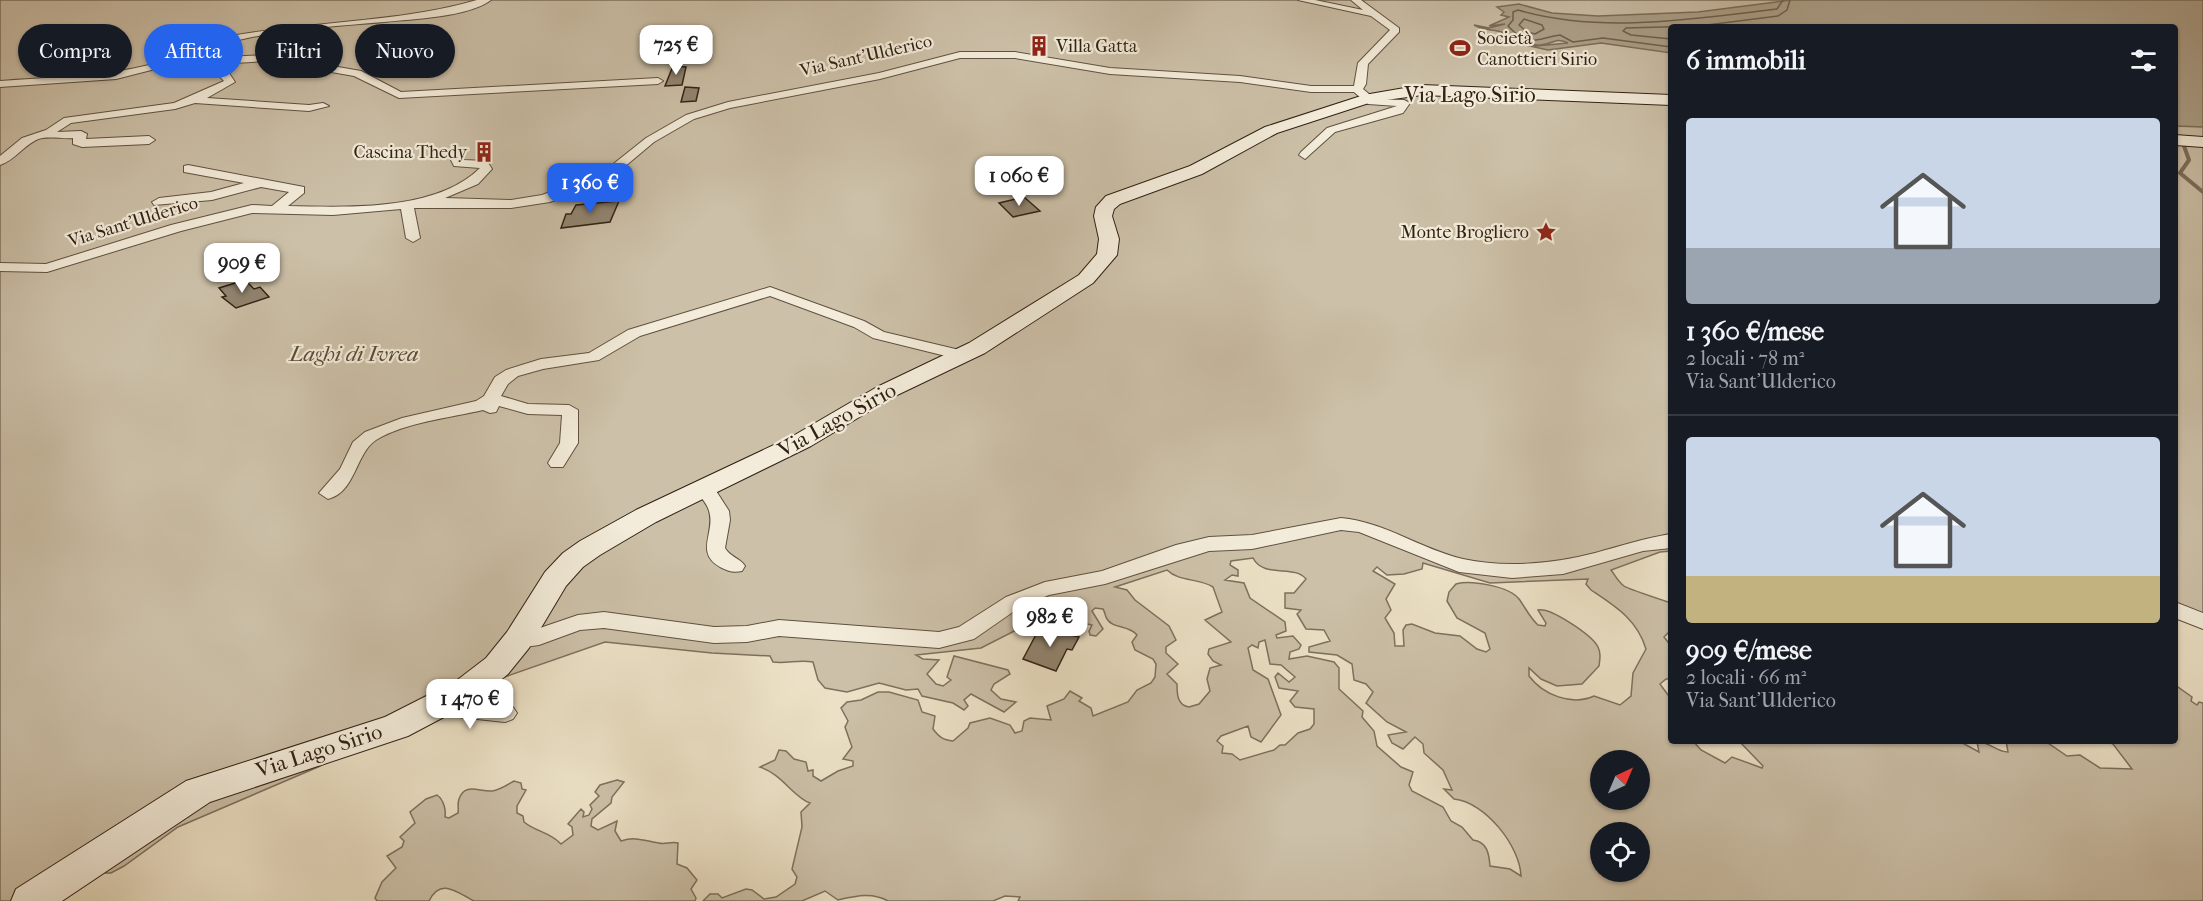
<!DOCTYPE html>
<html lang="it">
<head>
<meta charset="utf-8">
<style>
  body { margin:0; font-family:"IM FELL French Canon",serif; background:#20242c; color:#f1f3f6; height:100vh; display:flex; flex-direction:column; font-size:22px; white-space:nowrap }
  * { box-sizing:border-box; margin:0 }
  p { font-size:20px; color:#9ea1a6 }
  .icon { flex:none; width:33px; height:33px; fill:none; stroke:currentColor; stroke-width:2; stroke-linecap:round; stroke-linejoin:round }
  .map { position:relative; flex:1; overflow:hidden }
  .details { position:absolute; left:1668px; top:24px; width:510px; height:720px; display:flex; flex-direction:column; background:#171b24; border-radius:6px; box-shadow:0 2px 4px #0004 }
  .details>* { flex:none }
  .guide { position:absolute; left:18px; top:24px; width:570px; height:54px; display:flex; gap:12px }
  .needle { width:39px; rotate:44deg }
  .tools { position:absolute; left:1590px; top:750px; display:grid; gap:12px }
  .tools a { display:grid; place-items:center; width:60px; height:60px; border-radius:50%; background:#171b24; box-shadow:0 2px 4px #0004; font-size:30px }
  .price { position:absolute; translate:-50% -51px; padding:0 14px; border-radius:12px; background:#fff; color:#222; font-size:20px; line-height:39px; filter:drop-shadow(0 2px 3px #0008) }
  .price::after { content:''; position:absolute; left:50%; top:36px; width:18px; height:14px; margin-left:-9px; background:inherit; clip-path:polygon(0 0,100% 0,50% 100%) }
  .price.on { background:#2563eb; color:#fff }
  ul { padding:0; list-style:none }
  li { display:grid; align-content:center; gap:12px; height:318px; padding:0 18px }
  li+li { border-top:2px solid #363941 }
  li span { display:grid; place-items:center; height:186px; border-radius:6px; color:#555 }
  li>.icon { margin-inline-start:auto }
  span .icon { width:108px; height:108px; fill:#fffc; stroke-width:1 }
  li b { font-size:26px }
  h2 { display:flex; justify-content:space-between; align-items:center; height:72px; padding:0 18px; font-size:26px }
  .tag { padding:0 21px; border-radius:27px; background:#171b24; box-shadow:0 2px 4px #0004; font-size:21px; line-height:54px }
  .tag.on { background:#2563eb; color:#fff }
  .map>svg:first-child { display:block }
  .green { fill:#ccc0a8; stroke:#7e705e; stroke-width:1.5; fill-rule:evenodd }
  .water { fill:#aca089; stroke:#7b6d5a; stroke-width:1.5 }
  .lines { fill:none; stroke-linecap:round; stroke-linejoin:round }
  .shore { stroke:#6e604e; stroke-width:1.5 }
  .stream { stroke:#7b6d5a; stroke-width:4 }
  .building { fill:#928571; stroke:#312114; stroke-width:1.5 }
  .minor-casing { stroke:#605140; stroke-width:2 }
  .secondary-casing { stroke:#312114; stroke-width:2 }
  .minor { fill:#f3ecda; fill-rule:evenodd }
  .secondary { fill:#f3ecda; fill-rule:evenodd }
  .labels { text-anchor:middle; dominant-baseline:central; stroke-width:4.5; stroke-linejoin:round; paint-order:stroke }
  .far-poi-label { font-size:18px; fill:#312114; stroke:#f3ecda; text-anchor:start }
  .far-street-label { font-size:18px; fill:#312114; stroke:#f3ecda }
  .street-label { font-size:22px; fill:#312114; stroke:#f3ecda }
  .park-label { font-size:22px; font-style:italic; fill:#584939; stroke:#f3ecda }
</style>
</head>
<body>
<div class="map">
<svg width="2203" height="901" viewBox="0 0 2203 901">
  <rect width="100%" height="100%" fill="#ece1c6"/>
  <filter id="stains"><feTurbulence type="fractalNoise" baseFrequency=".00333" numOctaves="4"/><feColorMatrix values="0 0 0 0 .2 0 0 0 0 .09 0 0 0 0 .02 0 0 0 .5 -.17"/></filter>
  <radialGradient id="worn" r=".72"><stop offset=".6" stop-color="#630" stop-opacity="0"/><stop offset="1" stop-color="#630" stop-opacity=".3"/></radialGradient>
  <path class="green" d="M0,0h2203v626l-28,-11v-588h-504v524l-11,1 -49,18c4,5 7,12 13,16 2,2 41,15 47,17v27l-7,7 7,9v33h-5l-6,5 11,15v42h22l8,9 24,13 7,-6 30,11 1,-2 -24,-25h220l20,11 -2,-10c12,-1 19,10 31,10l-2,-11h39l22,15 13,-1 20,13 32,1 -19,-25 -6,-3h68v-56l17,12 -1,4 6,4 2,-3 4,1v198h-1185l2,-4 -15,-1 -12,5h-105c-16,-9 -32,-5 -50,-1l-13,-9 -23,10h-99l7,-7h8l4,4 24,-9 6,1 12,9 12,-2 19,-13 2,-7 -5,-8 10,-42 -1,-15 9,-9c-16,-5 -28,-29 -50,-36l15,-7 4,-10 7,1 8,8 12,3 2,9 5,-1v6l8,5 17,-10 15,-5v-5l-10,-2 9,-12 -7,-20 3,-6 -7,-13 6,-6 14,-2 17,-8h11l29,8 4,12 13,4 -2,13c6,8 10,11 20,12l15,-13 2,-5 20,-5 20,7 5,8 7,-2 2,-10 6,-3 21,2 -4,-14 17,-7 6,-8 12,7 -3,3 12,7 2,8 35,-14 9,-12 14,-7 4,-6 1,-13 -3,-5 -18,-9 -3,-8 5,-7c-8,-10 -24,-6 -30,-16 -2,-3 -2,-7 -4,-10l-8,-1 -3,3 11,18 -7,7 -6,-1 -1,-4 3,-6 -37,-8 -15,1 -59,30 -65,7 7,4 16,1 -12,14 9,10 7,2 8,-6 -4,-3 7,-21 54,14 2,4 -16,10 -3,6 10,9 15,3 -12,10 -33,-18 -7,6 4,6 -4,4 -11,-7 -31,-7 -4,-7 -12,1 -27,-7 -32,9 -22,-4 -7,-8 -5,-18c-14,-3 -26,2 -40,0l-3,-6 -58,-3 -107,-11 -109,38 -178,87 -140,60 -54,39 -13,7h-8l-49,28h-54zM1253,558c11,21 41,6 53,21l-12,14h-9v15l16,2 -4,4 9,15 18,1 6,11 -21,6v5l28,3 15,9 2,16 12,4 7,8 -7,11 21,19 19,10 -18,3 4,8 11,6 12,-12 8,7 1,9 19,17 9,20 -8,-1 10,10c31,3 66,47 67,77l-11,-7 -20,-3c-1,-13 -3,-24 -17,-26l-11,-13 -11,-6 -8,-14 -31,-16 -3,-6 4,-13 -12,-5 -24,-21 -3,-15 -12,-14 1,-6 -24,-22v-21l-5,-6 -27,-6 -18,3 1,-7 9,-3 2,-4 -8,-9 -16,2 -1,-3 10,-4 -1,-9 -35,-24 -6,-15 -19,-3 7,-5 6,1v-6l-8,-5 1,-4zM1423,563l67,20 98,-4 -2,5 5,6c24,16 46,29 55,59l-13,24 -2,23 -11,9 -26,-9c-22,10 -51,-1 -65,-20v-8l12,11 16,7 25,-2 17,-18c1,-7 2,-13 -1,-19 -6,-12 -48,-40 -60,-37l8,13 -1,3 -7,-1c-8,-7 -13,-18 -19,-26 -10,-13 -48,-19 -63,-15l-7,8 -2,9 10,17 28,15 5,16 -4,3 -9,-3 -17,-13 -25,-3 -23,-9 -6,1 -3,5 1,16h-9l-1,-13 -9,-15 6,-8 -5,-11 9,-15 -22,-13 4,-4 10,8 17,-1 18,-5zM1167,570c12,12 32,8 46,17l9,25 -17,8 26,22 -22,7 -1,5 5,7 8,4 -11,3 -3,11 3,12 -11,13 -10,3c-12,-2 -12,-13 -12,-23l-10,-10 11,-10 -12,-11v-6l10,-7 -7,-14 -34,-26 -8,-10 -12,-3zM1265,640l5,24 11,1 14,12 -6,5 -11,-9 -3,4 4,11 19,3 -8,10 5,6 19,2v15l-4,5 -12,4 -13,12h-5l-6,5 -34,10 -8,-6 -10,-1 1,-7 -6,-5 4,-5 27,-10 3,11 10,5 20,-27 -13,-36 -15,-9 -5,-22 4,-3 6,3 1,-6zM1600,760h40v40h-40zM1600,832h40v40h-40z
    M617,780l7,2 -12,15 -1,6 -19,16 -1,7 7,4 19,-9 -2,10 6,10c15,-5 24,0 38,2 6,2 12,-2 19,0l-1,21 10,4 10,12 -6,9 5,9 -1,3h-221c-15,-7 -33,-25 -45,0h-52l-2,-3 7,-16 14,-14 -9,-12 15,-9 2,-6 -4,-4 15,-14 -5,-11 16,-13 11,-4c7,5 9,15 8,22l4,1 9,-5c1,-5 -1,-8 1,-14 6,-17 20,-7 33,-8 8,-1 15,-6 22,-10l7,2 1,6 4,1 -9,16v7l6,3 1,6c12,10 26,10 37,22l12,-9 -1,-8 -4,-3 13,-15 3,3 -1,5 6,-2 3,-6 -2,-4 9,-9 -4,-4 5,-7z"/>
  <path class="water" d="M1791,0h412v127l-28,-1v-99h-504v26l-70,-10 -53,7 -55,-12 -4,-3 47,11 32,-3c-15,-6 -13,1 -28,2 -13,1 -24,-7 -36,-12 -10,-5 -18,-1 -30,-8l15,3 16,-4 -16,2 20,-9 -8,-2 3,-3 -7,-5 22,-3 33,9 46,3 100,-4z"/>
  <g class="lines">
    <path class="shore" d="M1524,19l18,6 2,4 -9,5 -8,-2 -8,-7z
      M1671,39l-40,-4 -8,-4 3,-3 73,-2 79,-10 9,-6 3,-10
      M1671,47l-68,-9 -30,4 -13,-7c-26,4 -30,14 -52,-9l5,-6v-8l5,-2c83,24 175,9 259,-1l6,-9"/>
    <path class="stream" d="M2184,146l5,14 -9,13 23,19"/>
  </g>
  <path class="building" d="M673,66l13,1 -4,18 -17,1z
    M685,87l14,1 -3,13 -15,1z
    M1024,197l16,14 -27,6 -14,-14z
    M619,201l-9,21 -49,6 5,-14h5l5,-9z
    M245,280l9,9 6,-2 9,10 -33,11 -14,-11 4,-1 -7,-8z
    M1040,627l39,10 -7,13 -5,-1 -11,22 -33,-12z"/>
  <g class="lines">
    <g class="minor-casing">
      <path id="minor" d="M477,0h14c-22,17 -78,19 -107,22 -67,6 -141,9 -203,37l88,-4 92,16 40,21 257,-14 5,3 -5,3 -259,14 -45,-22 -85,-15 -53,3 13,9 6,9 -28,16 102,7 14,-2 6,3 -20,5 -114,-8 -20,6 -104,14 -14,9 24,-1 6,3 -1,5 63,-3 6,4 -6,4 -67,3 -9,-3v-6c-12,1 -27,-3 -37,2 -14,7 -21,20 -36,25v-9l22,-18 24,-8 18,-12 110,-15 50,-22 -10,-10 -17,-6 -30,1 -51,13 -116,8v-6c50,-4 101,-4 149,-16 27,-6 49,-23 77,-28 82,-16 173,-14 251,-37z
        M1298,0h17l48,10 -12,-10h10l38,28v4l-31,32 -2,20 -3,5 12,10 29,1 6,3 -7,10 -68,19 -30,27 -6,-4 2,-3 26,-24 70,-22 -29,-2 -14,-12h-43l-71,-10 -130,-8 -95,-16h-55l-80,21 -150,29 -36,11 -40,23 -44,37 -60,23 -39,6h-97l6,30 -7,4 -7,-4 -5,-29 -68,6 -81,-2 -71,18 -134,41 -47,-1v-8l46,1 125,-39 81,-20 20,1 17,-14 -28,-5 -49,13 -58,5 -2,-3 7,-4 52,-6 33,-9 -60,-11v-6l4,-1 116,22v6l-16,13c58,1 148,6 192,-38l-26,-2 -5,-10 6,-4 4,1 4,7 24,1 5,8 -14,15 -33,14 66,2 31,-5 60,-22 44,-35 40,-23 42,-13 151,-29 81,-21h55l95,16 130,8 71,10h43l4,-23 32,-33 -19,-14z
        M770,287l94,34 20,11 84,20 2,3 -8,5 -89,-22 -19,-11 -84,-31 -130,40 -41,24 -56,9 -25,7 -10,8 -7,12 27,8 41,1 9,5v33l-15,24h-12l-3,-4 12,-20 2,-28 -34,-1 -29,-8 -3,6 -6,1 -7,-3c-34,8 -77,12 -107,30 -21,14 -20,52 -48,59l-9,-6 21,-24 13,-27 12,-10 37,-14 74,-17 8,-5 11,-19 11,-7 35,-11 48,-6 39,-23z
        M704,481l7,2 18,28 1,9 -5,28c5,9 15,10 20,18l-3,5c-9,2 -14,0 -22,-4 -26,-15 -4,-35 -11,-56 -2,-9 -11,-15 -14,-24z
        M1341,518c44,4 79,31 122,41 42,9 90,5 132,-6 26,-7 49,-15 76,-19v14l-28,3 -80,23 -51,4 -53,-6 -100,-40 -18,-2 -89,19 -43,2 -104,33 -56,11 -29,12 -46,32 -35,9 -160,-12 -32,6 -33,1 -110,-15 -24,2 -41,15 -21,3 -8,-2 -3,-6 3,-6 27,-5 41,-14 26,-3 110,15 33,-1 32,-6 160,12 20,-5 47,-30 39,-15 57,-11 74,-26 33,-8 43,-2z
        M2175,602l28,11v16l-28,-11z
        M440,697l65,7 8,3 4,6 -4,6 -8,3 -65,-7 -8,-3 -4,-6 4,-6z"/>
    </g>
    <g class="secondary-casing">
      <path id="secondary" d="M1422,85l249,10v10l-249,-10 -50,7 -95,31 -75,41 -82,30 -6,5 -2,7 7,23 -2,16 -24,28 -108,70 -92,44 -82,49 -155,76 -56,33 -17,12 -17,19 -37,62 -21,26 -30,25 -70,37 -198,66 -148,99h-51l5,-12 170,-108 199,-64 71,-36 30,-23 21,-26 38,-60 18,-19 17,-12 56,-31 157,-74 84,-49 92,-44 110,-68 18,-21 2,-15 -5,-23 2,-9 10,-11 84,-30 75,-39 99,-32z
        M2175,135l28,2v10l-28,-2z"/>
    </g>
    <use href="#minor" class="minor"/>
    <use href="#secondary" class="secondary"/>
  </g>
  <defs>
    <g id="building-bare" transform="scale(1.62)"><path d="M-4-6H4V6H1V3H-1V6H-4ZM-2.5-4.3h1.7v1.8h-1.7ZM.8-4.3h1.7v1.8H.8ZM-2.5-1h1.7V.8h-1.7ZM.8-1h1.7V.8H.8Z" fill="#8f2418" stroke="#f3ecda" stroke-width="2.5" paint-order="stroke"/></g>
    <g id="stadium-bare" transform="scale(1.62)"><path d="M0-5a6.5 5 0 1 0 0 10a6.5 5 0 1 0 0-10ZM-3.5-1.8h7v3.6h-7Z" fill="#8f2418" stroke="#f3ecda" stroke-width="2.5" paint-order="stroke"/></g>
    <g id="sight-bare" transform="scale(1.62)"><path d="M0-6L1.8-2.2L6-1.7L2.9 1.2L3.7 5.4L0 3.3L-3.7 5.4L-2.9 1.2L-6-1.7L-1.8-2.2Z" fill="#8f2418" stroke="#f3ecda" stroke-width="2.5" paint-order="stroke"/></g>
  </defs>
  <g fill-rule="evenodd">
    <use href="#building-bare" x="1039" y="46"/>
    <use href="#stadium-bare" x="1460" y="48"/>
    <use href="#building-bare" x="484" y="152"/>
    <use href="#sight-bare" x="1546" y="232"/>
  </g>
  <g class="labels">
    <g class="far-poi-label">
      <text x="1477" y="38">Società<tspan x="1477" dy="21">Canottieri Sirio</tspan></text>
      <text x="1056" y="46">Villa Gatta</text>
      <text x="467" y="152" text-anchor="end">Cascina Thedy</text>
      <text x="1529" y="232" text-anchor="end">Monte Brogliero</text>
    </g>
    <g class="far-street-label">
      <text transform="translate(866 56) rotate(-13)">Via Sant'Ulderico</text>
      <text transform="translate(133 222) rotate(-17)">Via Sant'Ulderico</text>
    </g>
    <g class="street-label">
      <text x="1470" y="95">Via Lago Sirio</text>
      <text transform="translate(837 420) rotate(-29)">Via Lago Sirio</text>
      <text transform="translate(319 751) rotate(-18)">Via Lago Sirio</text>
    </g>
    <g class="park-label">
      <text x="354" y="354">Laghi di Ivrea</text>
    </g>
  </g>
  <rect width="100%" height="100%" filter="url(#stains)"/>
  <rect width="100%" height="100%" fill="url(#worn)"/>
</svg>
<div class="tools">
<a><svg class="needle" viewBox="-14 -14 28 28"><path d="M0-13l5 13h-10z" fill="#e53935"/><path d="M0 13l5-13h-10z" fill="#9ea1a6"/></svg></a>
<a><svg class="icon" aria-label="locate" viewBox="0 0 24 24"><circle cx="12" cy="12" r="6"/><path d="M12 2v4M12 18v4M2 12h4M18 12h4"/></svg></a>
</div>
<b class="price" style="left:676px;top:76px">725 €</b>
<b class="price" style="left:1019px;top:207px">1 060 €</b>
<b class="price on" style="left:590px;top:214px">1 360 €</b>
<b class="price" style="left:242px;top:294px">909 €</b>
<b class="price" style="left:1050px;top:648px">982 €</b>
<b class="price" style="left:470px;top:730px">1 470 €</b>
<div class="guide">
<a class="tag">Compra</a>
<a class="tag on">Affitta</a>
<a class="tag">Filtri</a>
<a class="tag">Nuovo</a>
</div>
<section class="details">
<h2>6 immobili<svg class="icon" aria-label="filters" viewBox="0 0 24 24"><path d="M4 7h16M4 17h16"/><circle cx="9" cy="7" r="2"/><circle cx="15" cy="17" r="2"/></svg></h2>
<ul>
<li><span style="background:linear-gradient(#c9d6e8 70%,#9aa5b1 0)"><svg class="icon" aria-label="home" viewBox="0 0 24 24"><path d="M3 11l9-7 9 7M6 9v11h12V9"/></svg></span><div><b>1 360 €/mese</b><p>2 locali · 78 m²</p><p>Via Sant'Ulderico</p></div></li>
<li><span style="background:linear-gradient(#c9d6e8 75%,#c2b280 0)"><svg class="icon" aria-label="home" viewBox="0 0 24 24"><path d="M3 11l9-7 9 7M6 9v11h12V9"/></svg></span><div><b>909 €/mese</b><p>2 locali · 66 m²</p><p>Via Sant'Ulderico</p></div></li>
</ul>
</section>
</div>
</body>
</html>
